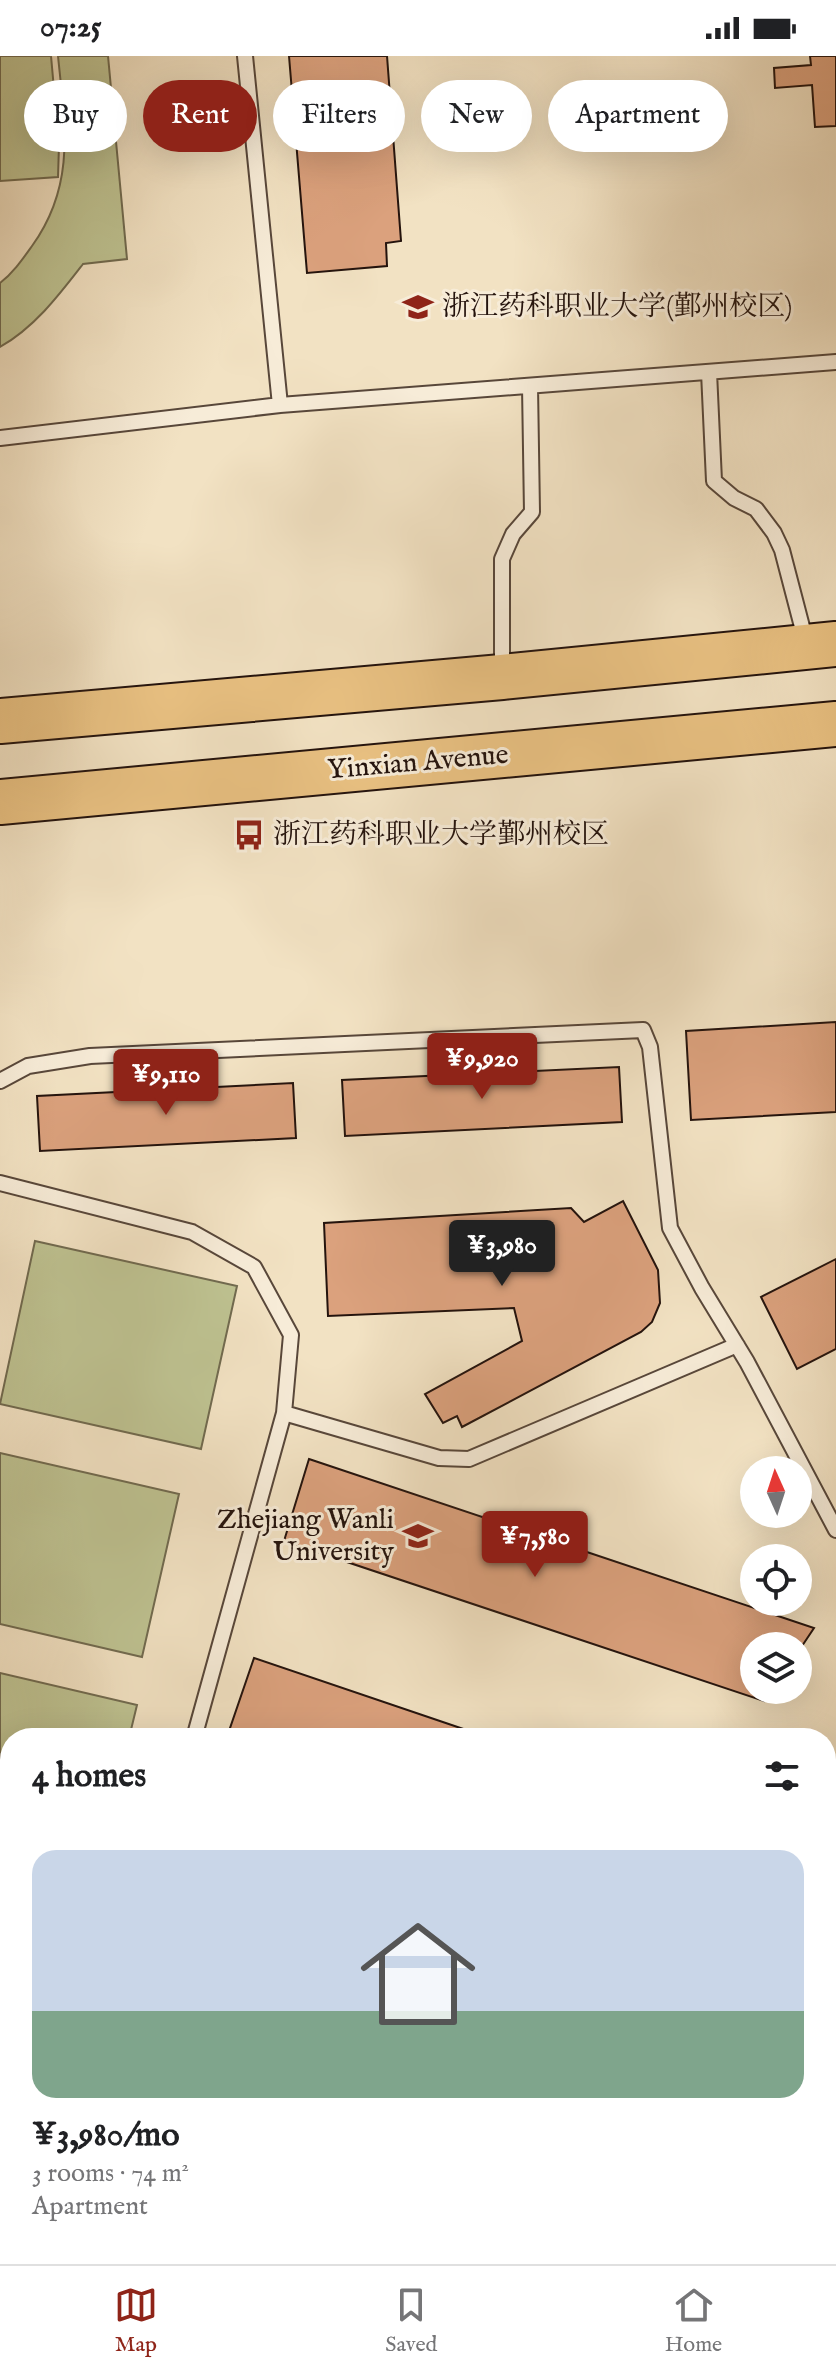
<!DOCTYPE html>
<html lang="en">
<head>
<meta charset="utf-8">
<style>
  body { margin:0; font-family:"IM FELL English","Noto Serif SC",serif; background:#f6f6f6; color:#202124; height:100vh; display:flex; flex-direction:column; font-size:30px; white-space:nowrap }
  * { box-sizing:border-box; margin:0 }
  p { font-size:26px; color:#757577 }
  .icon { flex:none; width:44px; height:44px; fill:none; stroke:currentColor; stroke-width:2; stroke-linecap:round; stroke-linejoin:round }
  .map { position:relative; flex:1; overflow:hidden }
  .sheet { position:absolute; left:0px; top:1672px; width:836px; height:536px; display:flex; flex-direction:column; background:#fff; border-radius:32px 32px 0 0; box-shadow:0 8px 32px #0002 }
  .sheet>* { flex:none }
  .guide { position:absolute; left:24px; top:24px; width:788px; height:72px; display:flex; gap:16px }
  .needle { width:52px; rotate:357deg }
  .buttons { position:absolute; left:740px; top:1400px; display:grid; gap:16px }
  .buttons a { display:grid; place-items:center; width:72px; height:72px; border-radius:50%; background:#fff; box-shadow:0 8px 32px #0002; font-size:40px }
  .price { position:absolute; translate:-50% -68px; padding:0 18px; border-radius:8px; background:#8f2418; color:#fff; font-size:26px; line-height:52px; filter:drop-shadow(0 2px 4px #0008) }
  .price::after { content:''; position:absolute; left:50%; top:48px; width:24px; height:18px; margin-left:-12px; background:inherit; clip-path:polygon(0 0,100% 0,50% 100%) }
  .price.selected { background:#222; color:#fff }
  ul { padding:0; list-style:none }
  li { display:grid; align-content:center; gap:16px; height:424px; padding:0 32px }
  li+li { border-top:2px solid #e0e0e0 }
  li span { display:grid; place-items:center; height:248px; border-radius:24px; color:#555 }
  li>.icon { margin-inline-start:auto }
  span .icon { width:144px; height:144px; fill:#fffc; stroke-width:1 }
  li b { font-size:34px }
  h2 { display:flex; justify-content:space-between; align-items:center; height:96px; padding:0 32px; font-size:34px }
  .chip { padding:0 28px; border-radius:36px; background:#fff; box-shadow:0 8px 32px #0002; font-size:28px; line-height:72px }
  .chip.selected { background:#8f2418; color:#fff }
  .status { display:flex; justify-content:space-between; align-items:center; height:56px; padding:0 40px; background:#fff; direction:ltr }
  .status svg { height:22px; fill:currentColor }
  .tab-bar { display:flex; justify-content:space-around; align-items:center; height:112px; border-top:2px solid #e0e0e0; background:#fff; font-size:22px; color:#757577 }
  .tab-bar a { display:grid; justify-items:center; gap:4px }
  .tab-bar .selected { color:#8f2418 }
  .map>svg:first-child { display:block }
  .green { fill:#bec291; stroke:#716a4f; stroke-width:2 }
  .building { fill:#dba17d; stroke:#24130d; stroke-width:2 }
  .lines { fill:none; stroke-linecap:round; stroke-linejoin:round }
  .service-casing { stroke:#58473a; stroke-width:18 }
  .primary-casing { stroke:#24130d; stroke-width:48 }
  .service { stroke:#f7ecd8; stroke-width:14 }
  .primary { stroke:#e9c182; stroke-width:44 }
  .labels { text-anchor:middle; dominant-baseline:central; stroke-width:6; stroke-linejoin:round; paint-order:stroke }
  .poi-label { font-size:28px; fill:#24130d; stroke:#f7ecd8; text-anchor:start }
  .street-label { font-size:28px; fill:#24130d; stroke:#f7ecd8 }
</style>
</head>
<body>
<div class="status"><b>07:25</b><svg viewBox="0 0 49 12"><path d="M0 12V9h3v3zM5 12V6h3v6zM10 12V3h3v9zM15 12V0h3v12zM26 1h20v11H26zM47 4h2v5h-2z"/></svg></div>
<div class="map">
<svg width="836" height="2208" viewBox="0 0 836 2208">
  <rect width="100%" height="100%" fill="#f2e2c3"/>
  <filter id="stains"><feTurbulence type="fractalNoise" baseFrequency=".0025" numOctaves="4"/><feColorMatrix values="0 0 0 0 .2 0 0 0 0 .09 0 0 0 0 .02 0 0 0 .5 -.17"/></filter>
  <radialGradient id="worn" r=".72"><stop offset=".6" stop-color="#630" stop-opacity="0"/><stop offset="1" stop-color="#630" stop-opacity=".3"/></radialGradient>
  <path class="green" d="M0,0h51l8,89 -1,32 -58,4z
    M58,0h50l19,203 -44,5c-24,31 -48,63 -83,83v-64c13,-10 22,-23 32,-37 44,-61 33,-120 26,-190z
    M35,1185l202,45 -36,163 -201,-45z
    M0,1397l179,41 -37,163 -142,-33z
    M0,1617l137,32 -8,33h-119v114l-10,-3z
    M836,1740v338h-10v-331z
    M0,1829l10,2v192l-10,-2z"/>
  <path class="building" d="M289,0h98l14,185 -15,2 1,23 -80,7z
    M810,0h26v70l-21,1 -3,-42 -37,3 -1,-20 37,-3z
    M836,966v90l-145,8 -5,-89z
    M619,1011l3,55 -277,14 -3,-56z
    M293,1027l3,55 -256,13 -3,-55z
    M623,1145l35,69 2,33 -8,19 -11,10 -179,95 -5,-11 -14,7 -18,-29 97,-53 -8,-33 -186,8 -4,-93 247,-15 13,14z
    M836,1203v90l-39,20 -36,-72z
    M309,1403l505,169 -16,24v-6h-44v44h17l-7,11 -480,-160z
    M254,1602l236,80h-251l-11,-4z"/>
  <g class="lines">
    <g class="service-casing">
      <path id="service" d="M245,0l35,349
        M709,316l5,109 20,17 22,11 18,24 8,17 24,92
        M0,382l280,-33 556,-43
        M502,617v-114l11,-25 19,-22 -2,-126
        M0,1025l28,-15 62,-10 553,-26 7,17 20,181 32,60 45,74 89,168
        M0,1127l192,49 62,35 37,68 -7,78 -90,325
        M284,1357l155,45 30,1 268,-114
        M826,1727l10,-7
        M826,2101h10
        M0,2133l10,-1
        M438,2208l5,-10"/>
    </g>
    <g class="primary-casing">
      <path id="primary" d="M0,665l502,-44 334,-33
        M0,746l836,-78"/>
    </g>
    <use href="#service" class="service"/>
    <use href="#primary" class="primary"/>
  </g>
  <defs>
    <g id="university-bare" transform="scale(2.4)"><path d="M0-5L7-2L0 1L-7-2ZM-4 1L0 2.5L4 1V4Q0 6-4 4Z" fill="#8f2418" stroke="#f7ecd8" stroke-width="2.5" paint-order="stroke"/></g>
    <g id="bus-bare" transform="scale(2.4)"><path d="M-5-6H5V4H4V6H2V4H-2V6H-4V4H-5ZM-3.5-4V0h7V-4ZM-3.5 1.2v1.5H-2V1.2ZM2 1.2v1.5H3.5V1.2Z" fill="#8f2418" stroke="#f7ecd8" stroke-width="2.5" paint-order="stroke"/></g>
  </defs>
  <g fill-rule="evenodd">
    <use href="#university-bare" x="418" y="251"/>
    <use href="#bus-bare" x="249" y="779"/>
    <use href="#university-bare" x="418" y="1480"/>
  </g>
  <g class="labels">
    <g class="poi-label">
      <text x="442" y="251">浙江药科职业大学(鄞州校区)</text>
      <text x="273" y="779">浙江药科职业大学鄞州校区</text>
      <text x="394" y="1464" text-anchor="end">Zhejiang Wanli<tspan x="394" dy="32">University</tspan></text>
    </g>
    <g class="street-label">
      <text transform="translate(418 707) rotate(-5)">Yinxian Avenue</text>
    </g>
  </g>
  <rect width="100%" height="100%" filter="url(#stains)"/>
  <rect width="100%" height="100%" fill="url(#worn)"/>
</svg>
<div class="buttons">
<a><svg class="needle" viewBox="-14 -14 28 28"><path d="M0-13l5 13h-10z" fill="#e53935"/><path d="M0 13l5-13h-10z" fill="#757577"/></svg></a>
<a><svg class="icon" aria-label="locate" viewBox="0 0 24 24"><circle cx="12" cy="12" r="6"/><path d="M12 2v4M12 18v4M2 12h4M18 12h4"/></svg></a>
<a><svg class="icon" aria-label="layers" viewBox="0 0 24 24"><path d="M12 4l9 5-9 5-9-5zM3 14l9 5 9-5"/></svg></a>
</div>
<b class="price" style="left:482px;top:1045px">¥9,920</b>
<b class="price" style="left:166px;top:1061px">¥9,110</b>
<b class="price selected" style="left:502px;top:1232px">¥3,980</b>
<b class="price" style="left:535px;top:1523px">¥7,580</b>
<div class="guide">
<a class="chip">Buy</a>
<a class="chip selected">Rent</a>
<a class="chip">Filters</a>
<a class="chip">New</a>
<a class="chip">Apartment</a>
</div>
<section class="sheet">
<h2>4 homes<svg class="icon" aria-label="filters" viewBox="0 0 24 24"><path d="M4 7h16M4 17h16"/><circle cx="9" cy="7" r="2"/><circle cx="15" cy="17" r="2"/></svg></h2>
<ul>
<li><span style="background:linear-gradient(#c9d6e8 65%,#7fa58c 0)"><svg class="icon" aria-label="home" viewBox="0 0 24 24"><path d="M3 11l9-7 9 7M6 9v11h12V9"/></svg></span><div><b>¥3,980/mo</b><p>3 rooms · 74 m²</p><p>Apartment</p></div></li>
</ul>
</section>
</div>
<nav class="tab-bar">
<a class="selected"><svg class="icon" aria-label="map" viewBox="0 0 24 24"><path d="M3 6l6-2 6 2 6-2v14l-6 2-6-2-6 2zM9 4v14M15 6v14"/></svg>Map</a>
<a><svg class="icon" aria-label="saved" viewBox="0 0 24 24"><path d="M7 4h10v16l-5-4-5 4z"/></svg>Saved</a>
<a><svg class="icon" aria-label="home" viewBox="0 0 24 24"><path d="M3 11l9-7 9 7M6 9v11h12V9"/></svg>Home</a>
</nav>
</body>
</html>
